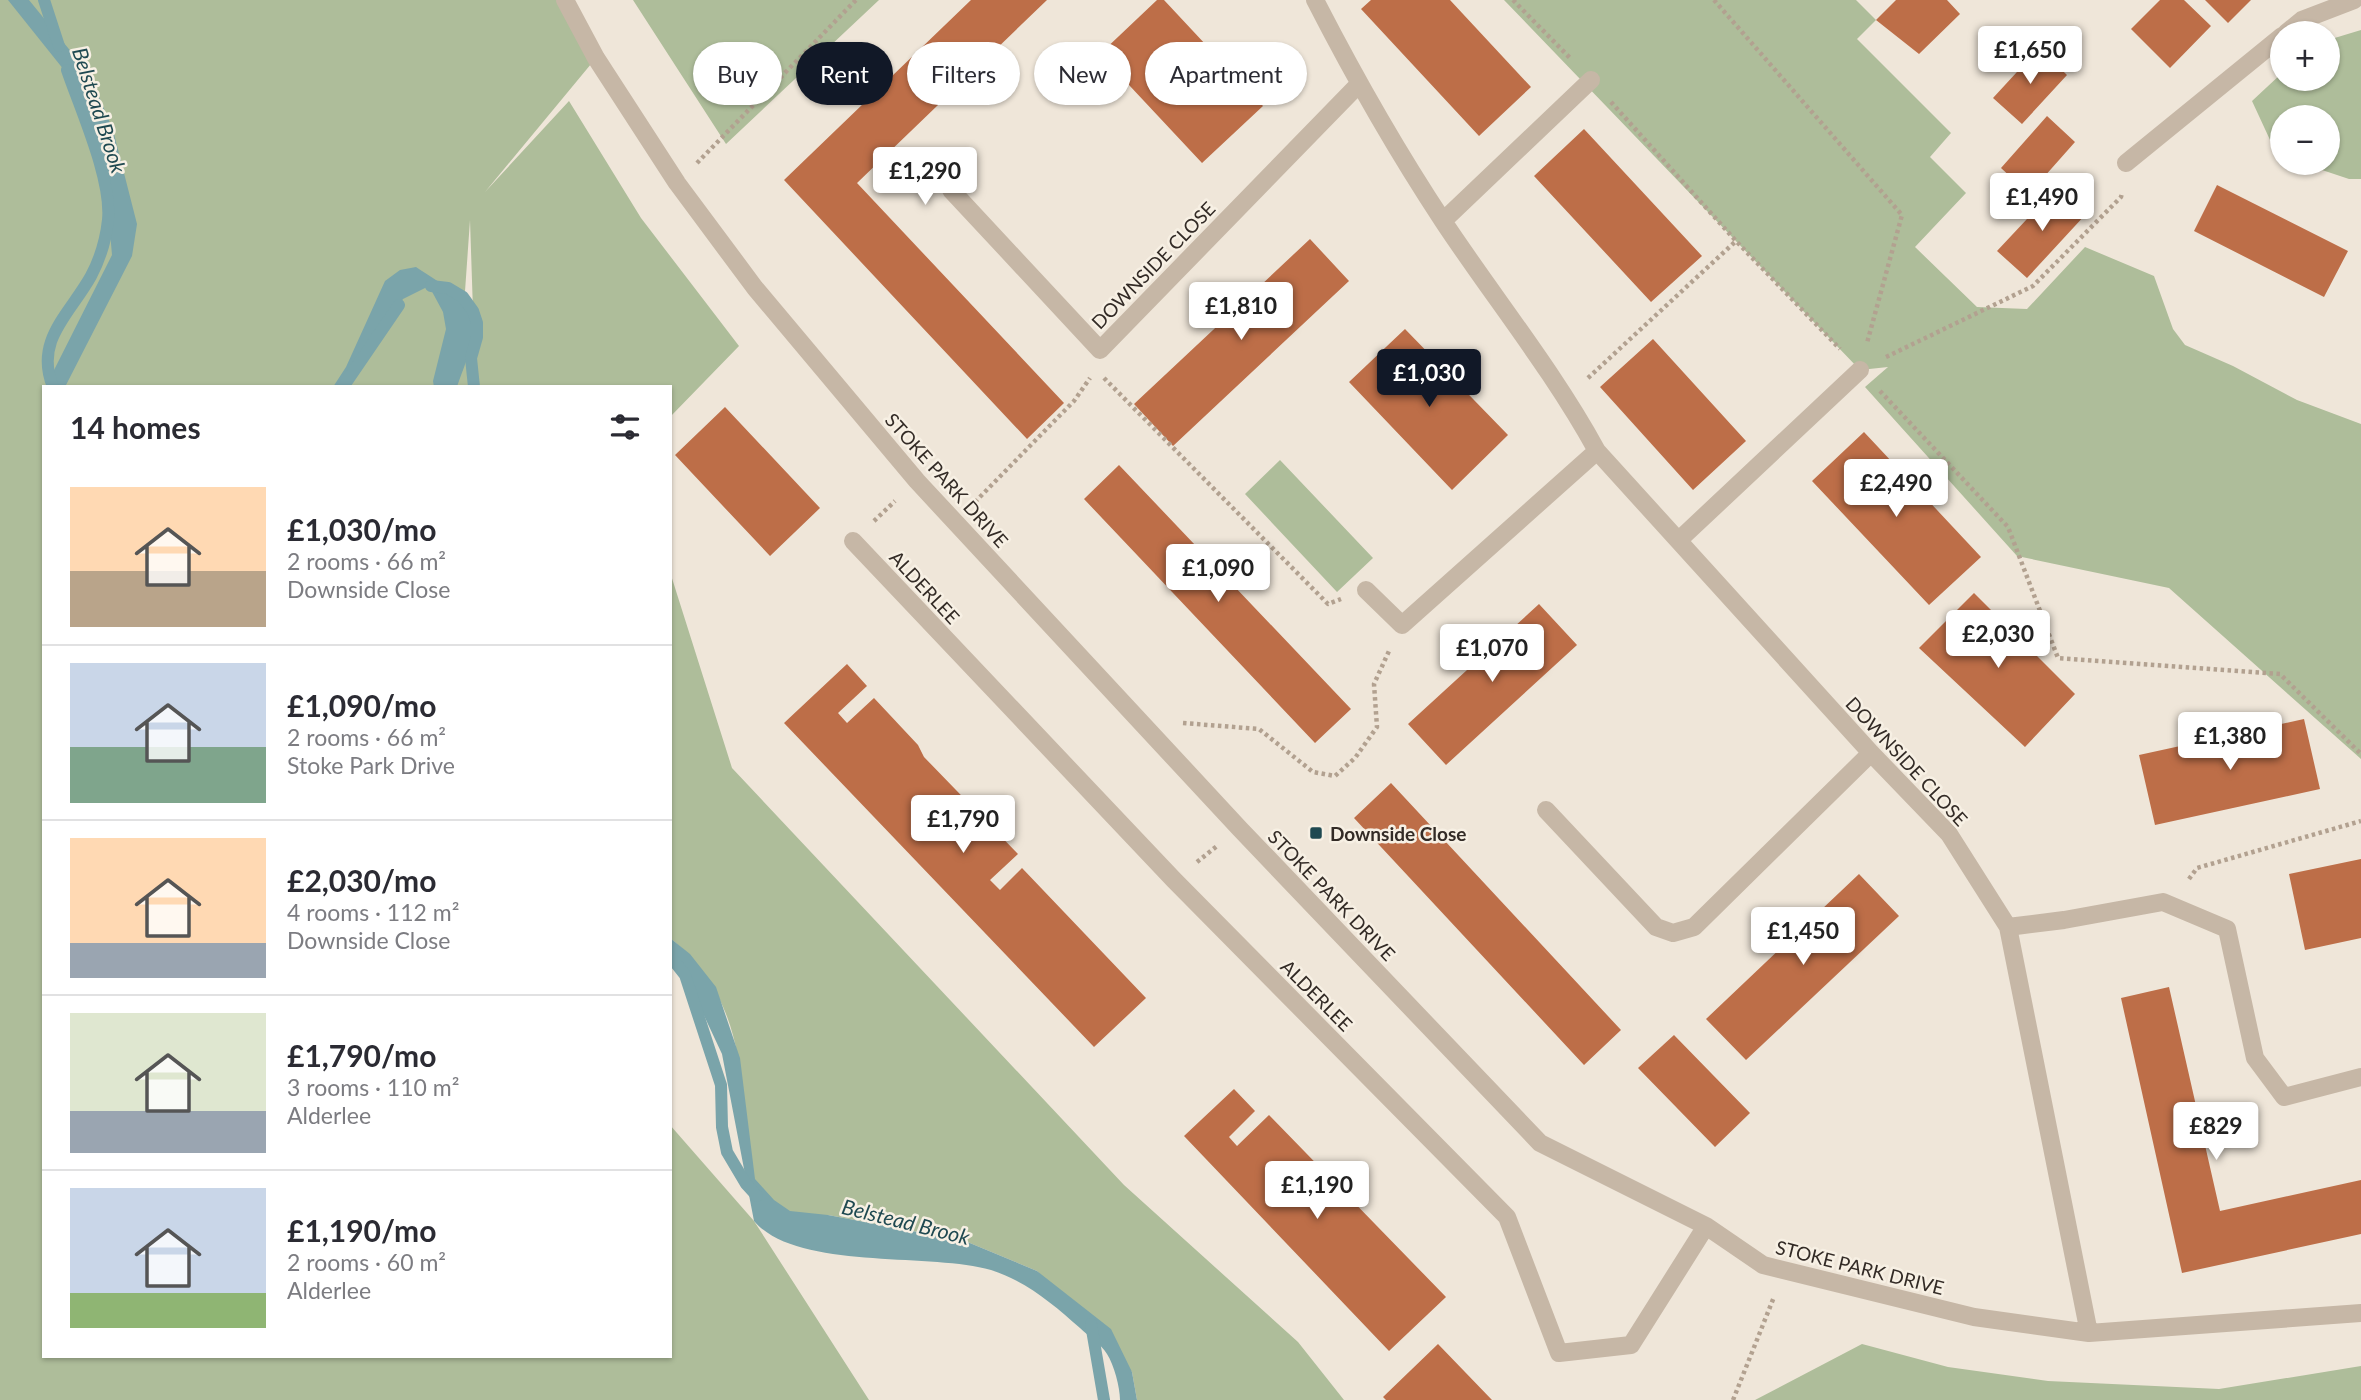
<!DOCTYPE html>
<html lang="en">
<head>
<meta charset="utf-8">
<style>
  body { margin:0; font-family:Lato,sans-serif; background:#f2f2f3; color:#2b2b33; height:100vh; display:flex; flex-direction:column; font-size:26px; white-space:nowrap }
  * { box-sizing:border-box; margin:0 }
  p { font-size:23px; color:#7c7c81 }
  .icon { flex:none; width:38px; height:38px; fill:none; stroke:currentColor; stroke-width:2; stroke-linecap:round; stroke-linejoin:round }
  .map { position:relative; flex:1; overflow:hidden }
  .side { position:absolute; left:42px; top:385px; width:630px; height:973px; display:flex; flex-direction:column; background:#fff; border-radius:0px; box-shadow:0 2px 5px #0004 }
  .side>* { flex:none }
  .banner { position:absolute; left:693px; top:42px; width:665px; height:63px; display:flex; gap:14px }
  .fabs { position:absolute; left:2270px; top:21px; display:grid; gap:14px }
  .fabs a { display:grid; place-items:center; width:70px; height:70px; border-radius:50%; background:#fff; box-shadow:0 2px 5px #0004; font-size:35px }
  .price { position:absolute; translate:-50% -60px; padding:0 16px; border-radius:7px; background:#fff; color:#222; font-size:23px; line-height:46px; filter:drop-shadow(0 2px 4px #0008) }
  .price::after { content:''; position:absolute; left:50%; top:42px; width:21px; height:16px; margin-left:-10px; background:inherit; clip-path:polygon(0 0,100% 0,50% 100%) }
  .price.active { background:#111827; color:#fff }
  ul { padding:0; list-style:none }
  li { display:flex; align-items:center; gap:21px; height:175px; padding:0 28px }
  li+li { border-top:2px solid #e1e1e2 }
  li span { display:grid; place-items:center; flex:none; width:196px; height:140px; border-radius:0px; color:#555 }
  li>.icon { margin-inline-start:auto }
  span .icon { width:84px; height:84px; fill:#fffc; stroke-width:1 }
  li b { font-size:30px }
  h2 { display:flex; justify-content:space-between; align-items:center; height:84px; padding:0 28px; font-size:30px }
  .chip { padding:0 24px; border-radius:32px; background:#fff; box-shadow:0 2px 5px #0004; font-size:24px; line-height:63px }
  .chip.active { background:#111827; color:#fff }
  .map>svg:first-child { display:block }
  .green { fill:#aebd9a; fill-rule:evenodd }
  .water { fill:#7aa4aa }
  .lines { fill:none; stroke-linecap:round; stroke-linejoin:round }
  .stream { stroke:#7aa4aa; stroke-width:12 }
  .building { fill:#bd6e48 }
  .path { stroke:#b2a190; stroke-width:4.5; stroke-dasharray:3.5 3.5; stroke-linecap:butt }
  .minor { stroke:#c6b7a6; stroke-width:18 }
  .poi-dot { fill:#1f4951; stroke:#f7f0e4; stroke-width:2.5 }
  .labels { text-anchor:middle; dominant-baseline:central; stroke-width:5; stroke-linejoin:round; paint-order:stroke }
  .street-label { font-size:19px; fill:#332b26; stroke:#f7f0e4 }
  .poi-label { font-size:19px; font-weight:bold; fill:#332b26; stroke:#f7f0e4; text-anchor:start }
  .water-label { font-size:21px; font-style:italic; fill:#1f4951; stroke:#f7f0e4 }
</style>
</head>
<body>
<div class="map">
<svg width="2361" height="1400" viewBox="0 0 2361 1400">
  <rect width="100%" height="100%" fill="#efe6d9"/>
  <path class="green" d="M0,0h568l28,58 -111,134 84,-91 72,117 98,128 -69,71v-30h-626v969h626v-231l84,96 115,179h-869zM470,220l3,91 4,12 -18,54z
    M633,0h246l-153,144z
    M1504,0h352l20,20 -19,19 94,94 -21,24 36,36 -51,54 62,60 50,2 58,-62 69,29 19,53 12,16 48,21 64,34 64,24v335l-192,-171 -152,-32 -152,-169 23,-20 -28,3z
    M2361,30v149h-12l-48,-16h27v-46h-46v39l-5,-1 -25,-54 30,-28v6h46v-39z
    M1280,460l93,98 -36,34 -92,-98z
    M670,572l62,196 392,417 174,157 46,58h-207l-5,-28 -95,-101 -72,-30 -137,-26 -39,2 -43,-33c-4,-94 4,-181 -76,-246z
    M1862,1344l86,23 100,14 171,8 142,-23v34h-606z"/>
  <path class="water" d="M8,0h21l61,75 23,55 24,94 -5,32 -67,131h-17l2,-9 62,-123 -6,-70 -17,-71 -25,-44z
    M416,267c16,11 60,35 61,56 1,10 -16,51 -20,64h-23l-1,-6 13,-52 -3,-17 -14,-26 -26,13 -57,88h-13l13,-20 39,-86 15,-11z
    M670,938l20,16 26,33 24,71 15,121 19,21 16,11 38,4 137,26 72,30 74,58 21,43 5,28h-17c0,-13 -6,-35 -13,-46 -6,-10 -19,-18 -27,-26 -27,-24 -54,-47 -89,-58 -62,-18 -194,1 -237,-49l-32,-167 -37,-79 -15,-14z"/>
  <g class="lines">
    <path class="stream" d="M44,0l15,46
      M431,286l17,2 15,9 10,14 4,12v14l-6,21 3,29
      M53,387c-19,-47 17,-73 38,-111 9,-17 15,-37 17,-56 4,-41 -27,-109 -41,-150
      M343,387l56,-82
      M670,956l15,19 36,110 1,42 5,25 19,32 11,12
      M1091,1324l13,76"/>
  </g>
  <path class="building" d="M971,0h76l-190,183 207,220 -37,36 -243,-259z
    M1157,0h7l99,106 -61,57 -102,-109z
    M1371,0h79l81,87 -52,49 -118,-127z
    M1896,0h51l13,14 -41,40 -43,-34z
    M2160,0h24l27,26 -41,42 -39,-39z
    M2205,0h46l-23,23z
    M2039,48l28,27 -45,49 -29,-26z
    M2047,116l28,26 -46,52 -28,-26z
    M1584,129l118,127 -51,46 -117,-126z
    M2217,185l131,66 -24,46 -130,-66z
    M2057,187l29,27 -59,64 -30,-27z
    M1310,239l39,42 -176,165 -39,-42z
    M1405,329l103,106 -56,55 -103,-108z
    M1653,339l93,102 -53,49 -93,-103z
    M725,407l95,101 -50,48 -95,-101z
    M1864,432l117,125 -52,48 -117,-124z
    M1119,465l232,244 -36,34 -231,-244z
    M1974,593l101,101 -50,53 -106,-99z
    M1539,604l38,41 -131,120 -38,-41z
    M847,664l20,22 -29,27 9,10 27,-25 44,47 6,12 94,97 -28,26 10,10 22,-22 124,130 -52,49 -310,-324z
    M2304,719l16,70 -165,36 -16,-70z
    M1391,783l230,247 -37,35 -230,-247z
    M2361,859v79l-56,12 -16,-76z
    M1859,874l40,42 -153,144 -40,-41z
    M2169,987l51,224 141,-31v54l-179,39 -61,-275z
    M1674,1035l76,78 -35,34 -77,-79z
    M1234,1089l21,22 -26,26 8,9 32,-31 177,182 -57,54 -205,-215z
    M1438,1344l54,56h-106l-3,-3z"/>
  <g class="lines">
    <path class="path" d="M1513,0l58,59
      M1714,0l188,215 -35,128
      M1611,102l125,139 104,108
      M697,163l159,-163
      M1886,357l147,-71 88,-89 1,-4
      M1104,378l224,226 13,-5
      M1588,378l148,-137
      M1880,391l128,136 50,131 222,16 81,80
      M975,502l99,-101 16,-23
      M874,521l21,-20
      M1183,723l76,6 54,43 22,4 20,-18 22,-31 -3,-43 15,-33
      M1197,862l20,-16
      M2189,879l8,-11 164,-47
      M1733,1400l41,-103"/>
    <path class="minor" d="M565,0l31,58 81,125 78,105 162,193 323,348 300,314 166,83 57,39 211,52 115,16 272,-20
      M1315,0c39,76 81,150 128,221 51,77 109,148 154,230l274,302 78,81 59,93 81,406
      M2286,33l16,-13 52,-20
      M2126,163l156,-127
      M951,190l149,160 259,-266
      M1443,221l148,-141
      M1679,540l181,-170
      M853,541l321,339 333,337 52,136 72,-8 75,-119
      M1366,590l36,35 195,-174
      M1546,810l110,117 17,6 21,-6 177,-174
      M2008,927l56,-7 99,-18 64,27 28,129 29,39 77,-20"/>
  </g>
  <rect class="poi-dot" x="1309" y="826" width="14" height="14" rx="3.5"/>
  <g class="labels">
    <g class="street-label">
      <text transform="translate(1153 265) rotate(-46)">DOWNSIDE CLOSE</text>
      <text transform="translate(947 480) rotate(48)">STOKE PARK DRIVE</text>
      <text transform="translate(925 587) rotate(47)">ALDERLEE</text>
      <text transform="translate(1907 761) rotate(47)">DOWNSIDE CLOSE</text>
      <text transform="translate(1332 895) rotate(46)">STOKE PARK DRIVE</text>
      <text transform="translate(1317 995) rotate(45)">ALDERLEE</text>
      <text transform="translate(1860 1267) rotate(14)">STOKE PARK DRIVE</text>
    </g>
    <g class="poi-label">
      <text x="1330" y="833">Downside Close</text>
    </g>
    <g class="water-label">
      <text transform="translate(100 110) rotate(72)">Belstead Brook</text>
      <text transform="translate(906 1221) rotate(14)">Belstead Brook</text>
    </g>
  </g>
</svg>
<div class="fabs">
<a>+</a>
<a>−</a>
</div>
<b class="price" style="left:2030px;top:86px">£1,650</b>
<b class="price" style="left:925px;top:207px">£1,290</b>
<b class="price" style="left:2042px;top:233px">£1,490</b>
<b class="price" style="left:1241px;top:342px">£1,810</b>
<b class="price active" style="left:1429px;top:409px">£1,030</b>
<b class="price" style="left:1896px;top:519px">£2,490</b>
<b class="price" style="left:1218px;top:604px">£1,090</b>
<b class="price" style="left:1998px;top:670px">£2,030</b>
<b class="price" style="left:1492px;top:684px">£1,070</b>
<b class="price" style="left:2230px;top:772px">£1,380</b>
<b class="price" style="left:963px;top:855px">£1,790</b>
<b class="price" style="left:1803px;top:967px">£1,450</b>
<b class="price" style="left:2216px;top:1162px">£829</b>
<b class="price" style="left:1317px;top:1221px">£1,190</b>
<div class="banner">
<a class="chip">Buy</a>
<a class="chip active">Rent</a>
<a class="chip">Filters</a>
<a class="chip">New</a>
<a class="chip">Apartment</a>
</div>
<section class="side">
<h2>14 homes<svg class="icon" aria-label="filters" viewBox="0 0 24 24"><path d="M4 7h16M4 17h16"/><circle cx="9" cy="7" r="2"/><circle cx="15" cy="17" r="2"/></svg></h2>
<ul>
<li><span style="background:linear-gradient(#ffd9b3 60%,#b9a48a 0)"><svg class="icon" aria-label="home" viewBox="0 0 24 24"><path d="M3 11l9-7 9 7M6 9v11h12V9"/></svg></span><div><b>£1,030/mo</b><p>2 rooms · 66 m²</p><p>Downside Close</p></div></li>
<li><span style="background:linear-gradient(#c9d6e8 60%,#7fa58c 0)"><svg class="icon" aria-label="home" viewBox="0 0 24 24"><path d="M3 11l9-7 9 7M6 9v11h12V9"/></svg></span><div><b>£1,090/mo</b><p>2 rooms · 66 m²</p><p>Stoke Park Drive</p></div></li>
<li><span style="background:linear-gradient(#ffd9b3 75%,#9aa5b1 0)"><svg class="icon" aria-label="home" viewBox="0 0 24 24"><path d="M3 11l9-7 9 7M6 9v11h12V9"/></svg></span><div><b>£2,030/mo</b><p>4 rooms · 112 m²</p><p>Downside Close</p></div></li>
<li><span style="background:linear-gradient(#dfe7d0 70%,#9aa5b1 0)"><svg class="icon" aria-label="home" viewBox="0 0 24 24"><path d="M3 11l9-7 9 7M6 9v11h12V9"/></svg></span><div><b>£1,790/mo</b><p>3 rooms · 110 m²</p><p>Alderlee</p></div></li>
<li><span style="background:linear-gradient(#c9d6e8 75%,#8fb573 0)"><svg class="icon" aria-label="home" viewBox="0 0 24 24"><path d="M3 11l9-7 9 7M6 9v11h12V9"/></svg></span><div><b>£1,190/mo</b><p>2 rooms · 60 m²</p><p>Alderlee</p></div></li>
</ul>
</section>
</div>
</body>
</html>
